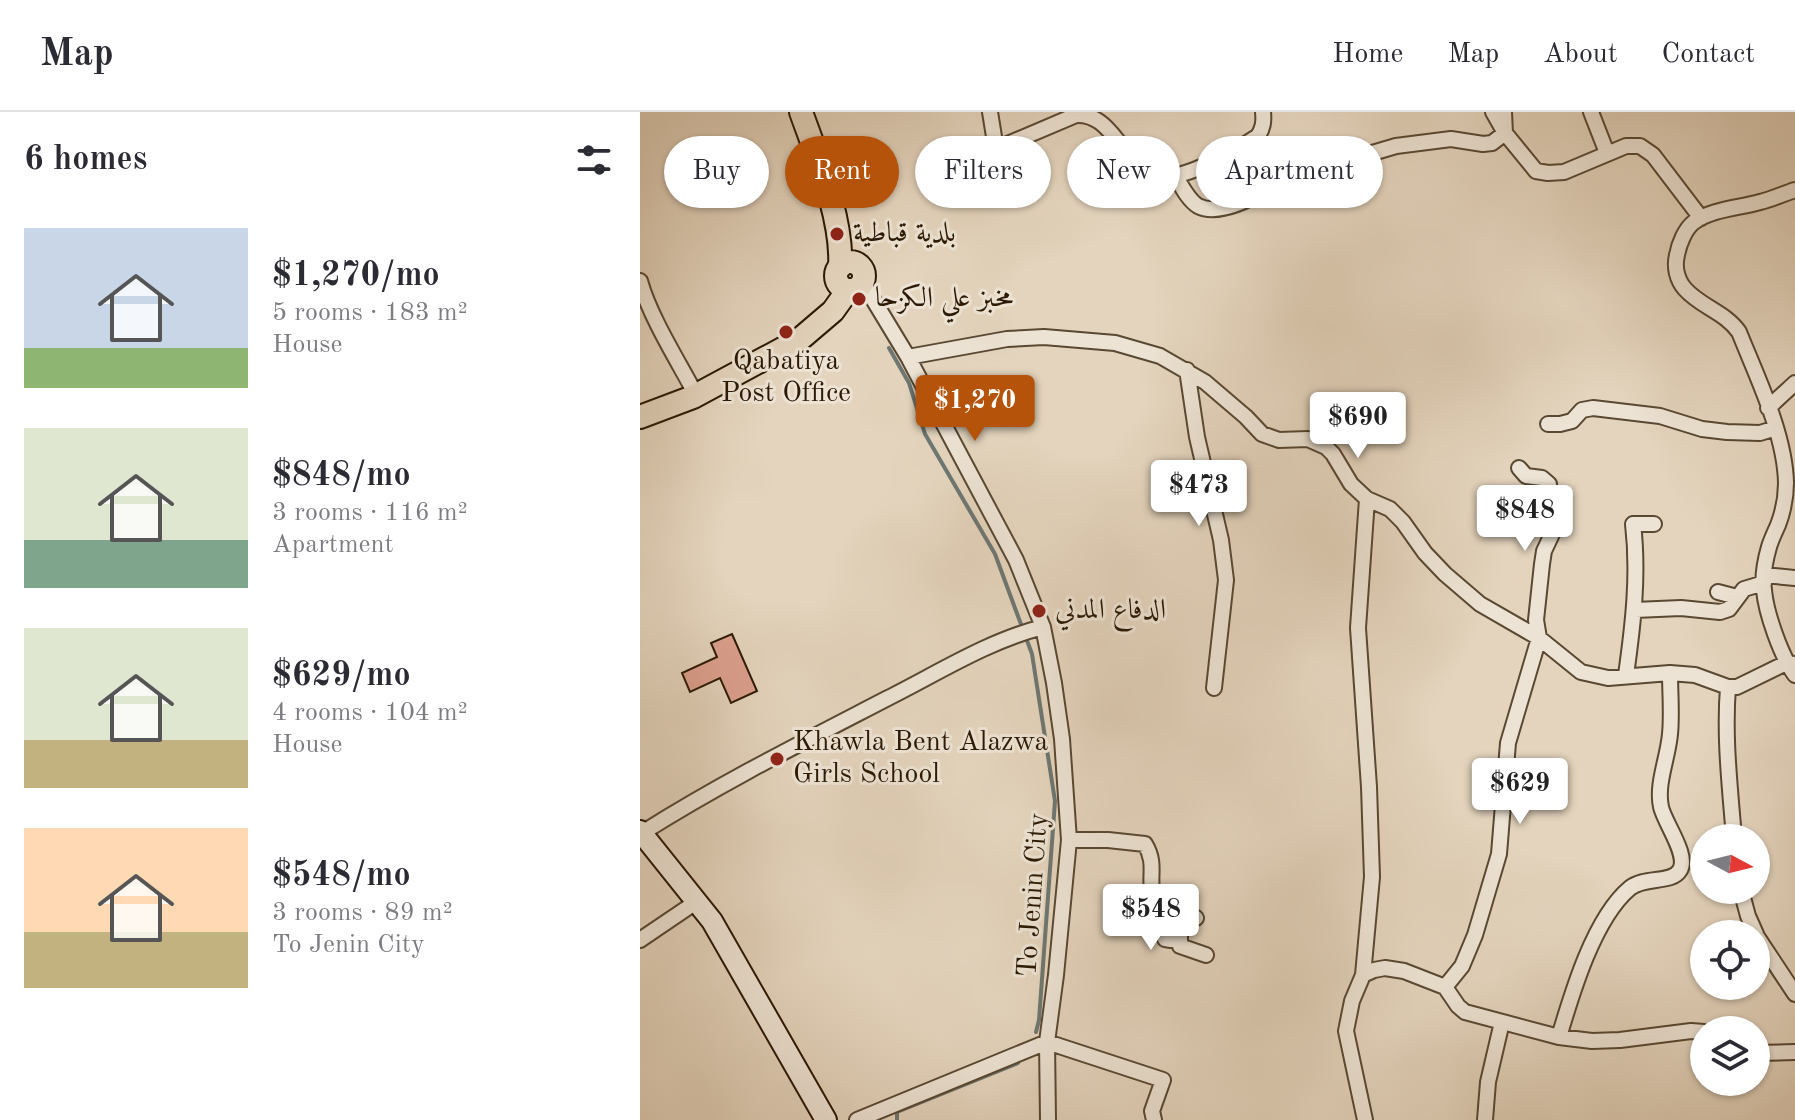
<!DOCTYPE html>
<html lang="en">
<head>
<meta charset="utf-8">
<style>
  body { margin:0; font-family:"Old Standard TT",Amiri,serif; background:#f7f7f7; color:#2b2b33; height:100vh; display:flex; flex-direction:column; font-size:30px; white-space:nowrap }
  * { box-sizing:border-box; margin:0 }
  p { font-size:26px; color:#7c7c81 }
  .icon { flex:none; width:44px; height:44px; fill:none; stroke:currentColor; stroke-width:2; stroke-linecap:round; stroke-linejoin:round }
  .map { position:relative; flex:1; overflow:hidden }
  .side { display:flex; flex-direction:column; background:#fff; width:640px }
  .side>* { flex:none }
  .hud { position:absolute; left:24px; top:24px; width:760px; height:72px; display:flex; gap:16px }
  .needle { width:52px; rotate:97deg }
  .buttons { position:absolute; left:1050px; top:712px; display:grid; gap:16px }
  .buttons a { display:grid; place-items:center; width:80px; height:80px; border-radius:50%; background:#fff; box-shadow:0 2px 6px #0004; font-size:40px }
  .price { position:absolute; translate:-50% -68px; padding:0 18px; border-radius:8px; background:#fff; color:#222; font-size:26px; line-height:52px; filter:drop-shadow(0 2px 4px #0008) }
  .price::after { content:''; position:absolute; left:50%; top:48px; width:24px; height:18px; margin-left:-12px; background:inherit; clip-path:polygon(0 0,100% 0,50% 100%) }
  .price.on { background:#b45309; color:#fff }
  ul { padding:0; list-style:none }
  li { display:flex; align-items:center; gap:24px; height:200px; padding:0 24px }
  li span { display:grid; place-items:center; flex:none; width:224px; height:160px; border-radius:0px; color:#555 }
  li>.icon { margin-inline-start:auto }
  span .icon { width:96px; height:96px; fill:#fffc; stroke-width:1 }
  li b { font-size:34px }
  h2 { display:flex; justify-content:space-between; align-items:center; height:96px; padding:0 24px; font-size:34px }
  .tag { padding:0 28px; border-radius:36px; background:#fff; box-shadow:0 2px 6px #0004; font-size:28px; line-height:72px }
  .tag.on { background:#b45309; color:#fff }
  header { display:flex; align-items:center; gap:48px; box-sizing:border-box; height:112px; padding:0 40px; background:#fff; border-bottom:2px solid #e1e1e2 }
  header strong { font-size:38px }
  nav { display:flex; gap:44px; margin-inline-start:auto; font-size:28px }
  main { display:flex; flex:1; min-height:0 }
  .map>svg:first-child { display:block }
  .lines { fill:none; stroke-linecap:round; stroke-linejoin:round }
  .stream { stroke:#6e7772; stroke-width:4 }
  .building { fill:#dda08e; stroke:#2b1904; stroke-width:2 }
  .street-casing { stroke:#594832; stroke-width:18 }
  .secondary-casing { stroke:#2b1904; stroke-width:24 }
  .primary-casing { stroke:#2b1904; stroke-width:26 }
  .street { stroke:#ede3d4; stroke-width:14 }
  .secondary { stroke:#ede3d4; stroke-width:20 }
  .primary { stroke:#e4d4bd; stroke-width:22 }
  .poi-dot { fill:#8f2418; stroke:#ede3d4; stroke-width:3 }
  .labels { text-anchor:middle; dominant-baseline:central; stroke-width:6; stroke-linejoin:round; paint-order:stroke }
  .poi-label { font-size:28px; fill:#2b1904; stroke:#ede3d4; text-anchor:start }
  .street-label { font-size:28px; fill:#2b1904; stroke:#ede3d4 }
</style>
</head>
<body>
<header>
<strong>Map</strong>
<nav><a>Home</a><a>Map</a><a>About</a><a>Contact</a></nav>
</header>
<main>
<section class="side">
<h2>6 homes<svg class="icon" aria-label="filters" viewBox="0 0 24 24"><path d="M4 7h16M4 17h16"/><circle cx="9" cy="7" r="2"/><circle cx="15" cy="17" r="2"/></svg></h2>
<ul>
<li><span style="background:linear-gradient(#c9d6e8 75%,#8fb573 0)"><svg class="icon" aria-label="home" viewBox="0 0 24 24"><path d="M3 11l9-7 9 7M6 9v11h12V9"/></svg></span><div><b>$1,270/mo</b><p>5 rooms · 183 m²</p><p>House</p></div></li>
<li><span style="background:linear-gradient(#dfe7d0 70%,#7fa58c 0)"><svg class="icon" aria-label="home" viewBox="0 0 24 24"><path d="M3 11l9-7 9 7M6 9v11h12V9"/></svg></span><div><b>$848/mo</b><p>3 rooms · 116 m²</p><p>Apartment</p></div></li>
<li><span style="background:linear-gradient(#dfe7d0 70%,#c2b280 0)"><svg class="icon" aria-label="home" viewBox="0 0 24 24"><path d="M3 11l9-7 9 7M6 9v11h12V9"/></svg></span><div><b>$629/mo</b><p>4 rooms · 104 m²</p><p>House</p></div></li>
<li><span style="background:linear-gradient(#ffd9b3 65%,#c2b280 0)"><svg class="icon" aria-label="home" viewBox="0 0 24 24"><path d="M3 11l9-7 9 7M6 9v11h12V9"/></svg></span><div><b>$548/mo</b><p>3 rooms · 89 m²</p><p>To Jenin City</p></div></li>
</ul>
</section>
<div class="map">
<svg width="1155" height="1008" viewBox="0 0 1155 1008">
  <rect width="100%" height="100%" fill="#e4d4bd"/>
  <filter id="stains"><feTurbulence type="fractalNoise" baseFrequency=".0025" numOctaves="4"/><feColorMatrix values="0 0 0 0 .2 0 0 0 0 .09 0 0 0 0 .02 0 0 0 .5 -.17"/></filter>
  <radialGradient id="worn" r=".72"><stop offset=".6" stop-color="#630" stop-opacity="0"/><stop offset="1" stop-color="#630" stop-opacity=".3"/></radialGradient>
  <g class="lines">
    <path class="stream" d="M249,236l20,35 16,51 70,120 37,100 23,147 -16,219 -3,12
      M257,1008v-8l121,-49"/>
  </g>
  <path class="building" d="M92,522l25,57 -26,12 -11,-25 -30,14 -8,-19 35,-16 -6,-14z"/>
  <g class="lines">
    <g class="street-casing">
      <path id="street" d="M350,0l6,37 -5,9 -2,10 7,30
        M853,0l12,21 31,38 12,2 16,-1 62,-26h14l13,9 48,63
        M951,0l16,41
        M356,37l80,-34c19,-1 30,11 41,25 12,14 26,28 44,35 21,7 78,-26 97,-39 5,-8 6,-14 5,-24
        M535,63c6,10 13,25 23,31 23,12 64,-13 83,-26l115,-34 55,-7 32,5 9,-1 13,-10 -1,-21
        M1155,78c-12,4 -23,9 -35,12 -21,6 -48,7 -66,20 -9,7 -15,22 -17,33 -3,12 0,25 8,34 16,18 40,23 54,43 18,45 46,102 47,151 0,14 -3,29 -8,42 -3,7 -7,15 -9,22 -4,14 -7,29 -5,43 2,23 17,66 31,85
        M0,169c10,36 38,80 56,114
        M222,169l46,76 108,203 27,67 11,56 8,56 7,101 -13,135 -9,67 1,78
        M268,245l99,-18 37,-2 71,6 45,13 45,26 41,35 16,17 17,6 29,-1 18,8 7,7 18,30 16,15 23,10 13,13 22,31 20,21 35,30 59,34 42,34 27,6 62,-5 25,2 33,12h9l49,-24 9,1
        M547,258l10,67 24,103 5,40 -12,108
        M1128,296l27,-25
        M908,312h12l12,-3 10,-11 11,-2 67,8 42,13 25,3 33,1 16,-5
        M1124,463l31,3
        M1078,480l19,5
        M995,498l46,-2 39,4 9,-3 15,-20 20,-6
        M986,563c7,-50 13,-100 7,-151h21
        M1088,575c-4,51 2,100 6,151
        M2,721c79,-50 163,-92 246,-135 50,-25 100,-57 155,-71
        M429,728h39l37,4c12,20 3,33 8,52l29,12 14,10
        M1101,778l7,26 8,18
        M520,788c1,14 -1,27 5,39l6,1 6,-6 3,1v11l26,9
        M1116,823l39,59
        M0,828l56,-38
        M723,863l11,-5 11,-2 19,3 41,16 13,19 7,6 94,25 33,4 28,-1 71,-9 13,1
        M805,875l17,-21 13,-31 24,-81 9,-111 31,-105 -3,-18 6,-56 2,-13 8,-17 2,-20 -5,-11v-19l-7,-6 -16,-2 -7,-8
        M919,925c13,-44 35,-119 71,-149 15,-12 42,-4 50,-18 9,-15 -15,-46 -19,-63 -5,-23 7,-49 9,-73 2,-20 0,-41 0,-61
        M1116,941l39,-1
        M217,1008l190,-78 116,38 -11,31 2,9
        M725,1008l-19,-89 6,-30 11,-26 9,-98 -3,-90 -11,-159 9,-129
        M845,1008l3,-38 14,-60"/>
    </g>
    <g class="secondary-casing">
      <path id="secondary" d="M0,719l72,90 114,199"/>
    </g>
    <g class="primary-casing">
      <path id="primary" d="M161,0c16,45 42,107 39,155
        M196 164a14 14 0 1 1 28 0a14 14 0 1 1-28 0Z
        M0,305l53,-20 106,-57 34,-29 15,-21"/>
    </g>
    <use href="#street" class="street"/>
    <use href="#secondary" class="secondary"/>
    <use href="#primary" class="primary"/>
  </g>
  <g class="poi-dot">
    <circle cx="197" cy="122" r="8"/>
    <circle cx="219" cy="187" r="8"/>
    <circle cx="146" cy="220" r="8"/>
    <circle cx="399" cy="499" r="8"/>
    <circle cx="137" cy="647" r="8"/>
  </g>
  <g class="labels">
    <g class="poi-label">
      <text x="213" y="122">بلدية قباطية</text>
      <text x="235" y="187">مخبز علي الكزحا</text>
      <text x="146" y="250" text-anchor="middle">Qabatiya<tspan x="146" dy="32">Post Office</tspan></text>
      <text x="415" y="499">الدفاع المدني</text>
      <text x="153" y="631">Khawla Bent Alazwa<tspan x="153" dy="32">Girls School</tspan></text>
    </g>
    <g class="street-label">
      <text transform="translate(394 783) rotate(-86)">To Jenin City</text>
    </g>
  </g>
  <rect width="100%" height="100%" filter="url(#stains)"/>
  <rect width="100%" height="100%" fill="url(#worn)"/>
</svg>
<div class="buttons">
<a><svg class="needle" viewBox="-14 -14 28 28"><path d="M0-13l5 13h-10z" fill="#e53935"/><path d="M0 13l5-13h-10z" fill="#7c7c81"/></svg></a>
<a><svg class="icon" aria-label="locate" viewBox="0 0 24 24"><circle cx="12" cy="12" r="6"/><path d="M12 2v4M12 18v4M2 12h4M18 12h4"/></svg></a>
<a><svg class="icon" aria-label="layers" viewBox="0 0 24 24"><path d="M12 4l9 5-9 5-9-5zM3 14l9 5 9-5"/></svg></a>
</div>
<b class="price on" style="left:335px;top:331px">$1,270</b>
<b class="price" style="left:718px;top:348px">$690</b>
<b class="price" style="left:559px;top:416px">$473</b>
<b class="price" style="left:885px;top:441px">$848</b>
<b class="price" style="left:880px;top:714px">$629</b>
<b class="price" style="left:511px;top:840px">$548</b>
<div class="hud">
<a class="tag">Buy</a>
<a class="tag on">Rent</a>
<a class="tag">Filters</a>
<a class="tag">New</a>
<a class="tag">Apartment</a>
</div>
</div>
</main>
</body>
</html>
